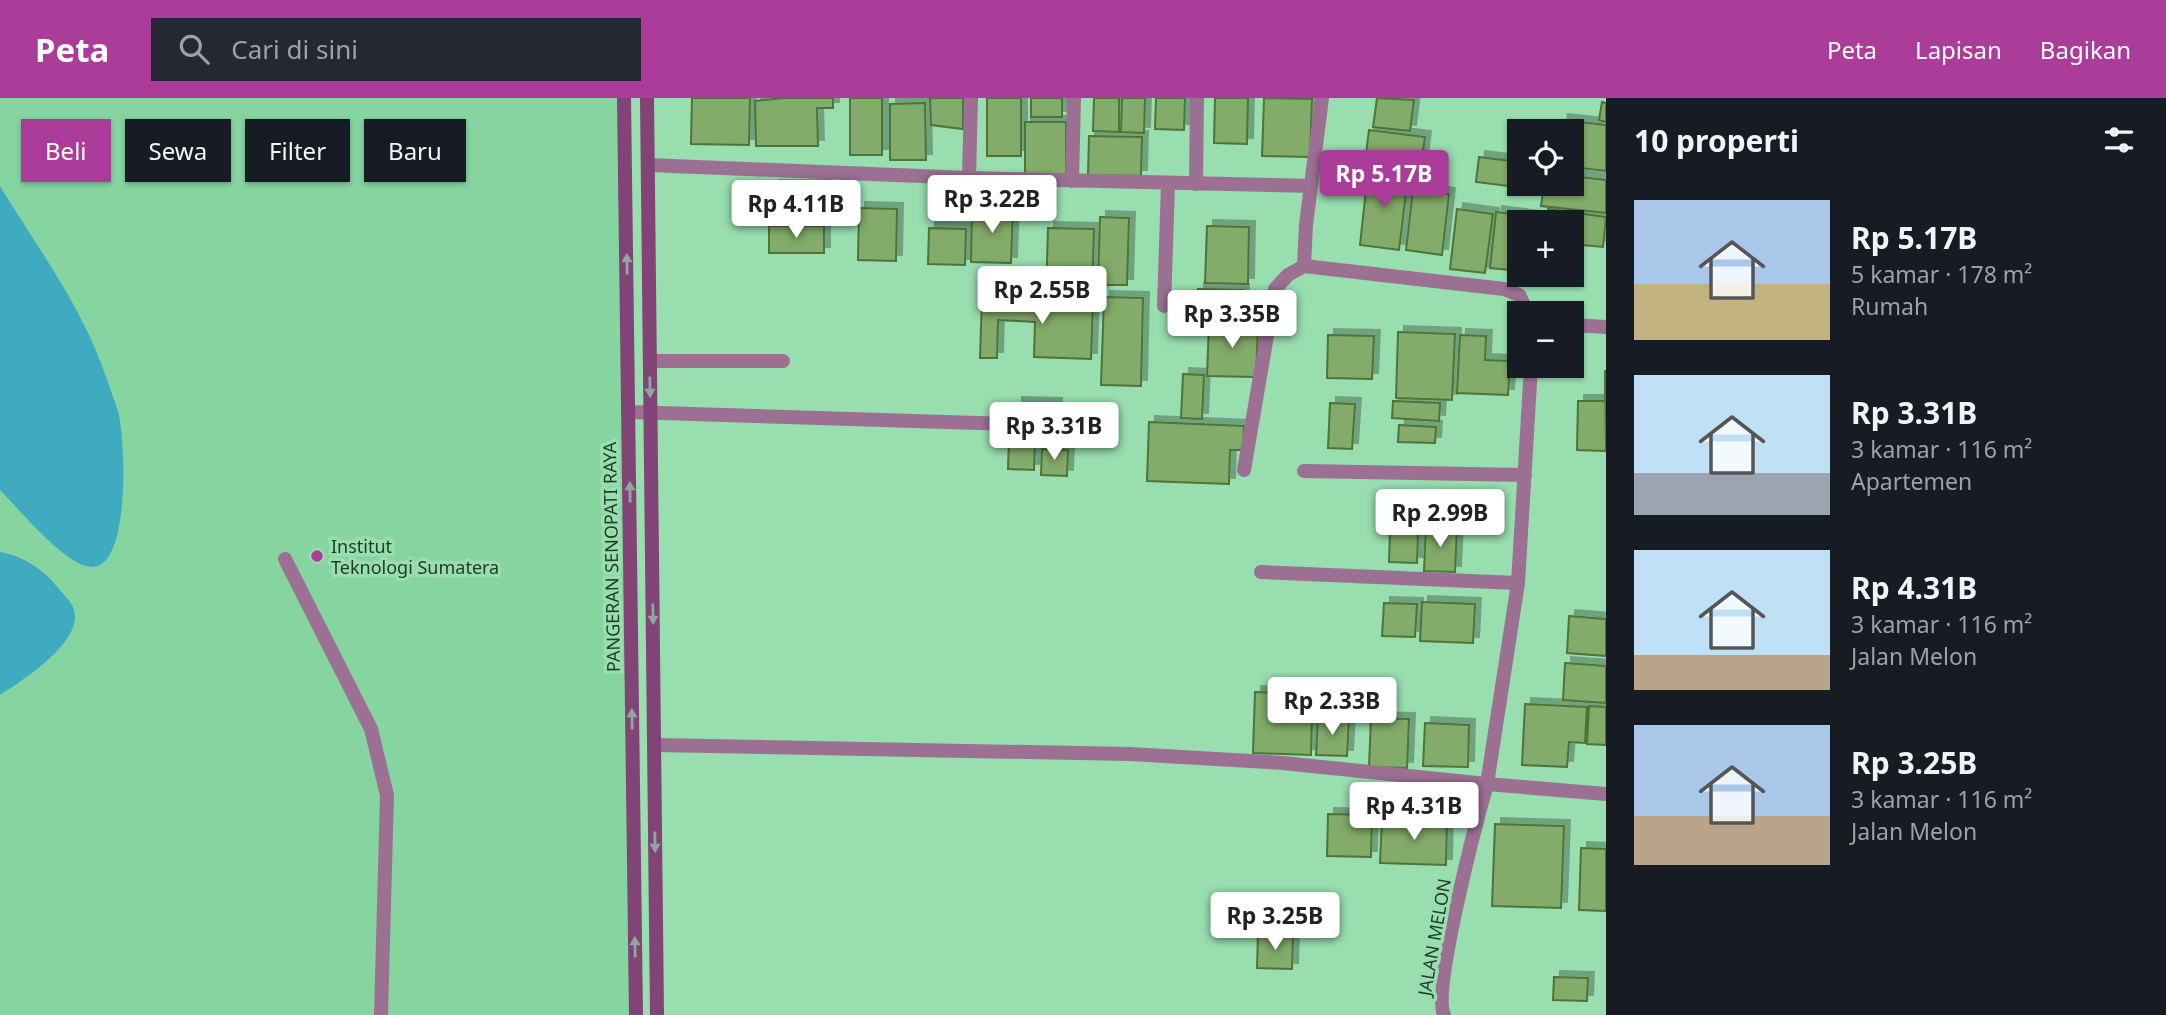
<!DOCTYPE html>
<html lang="id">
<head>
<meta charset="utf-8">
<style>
  body { margin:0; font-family:"Noto Sans",sans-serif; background:#242831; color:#f1f3f6; height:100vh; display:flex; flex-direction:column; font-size:26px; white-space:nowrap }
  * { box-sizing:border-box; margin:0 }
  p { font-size:23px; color:#9ea1a6 }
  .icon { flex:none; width:38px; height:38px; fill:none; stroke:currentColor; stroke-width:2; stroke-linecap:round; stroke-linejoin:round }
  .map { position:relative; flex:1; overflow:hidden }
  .details { display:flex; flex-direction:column; background:#171b24; width:560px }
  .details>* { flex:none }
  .banner { position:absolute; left:21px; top:21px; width:665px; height:63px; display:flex; gap:14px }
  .controls { position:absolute; left:1507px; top:21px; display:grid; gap:14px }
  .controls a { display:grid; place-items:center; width:77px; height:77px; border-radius:0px; background:#171b24; box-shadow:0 2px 5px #0004; font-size:35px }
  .price { position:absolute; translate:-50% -60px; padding:0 16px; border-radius:7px; background:#fff; color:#222; font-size:23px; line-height:46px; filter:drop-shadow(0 2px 4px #0008) }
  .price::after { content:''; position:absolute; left:50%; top:42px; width:21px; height:16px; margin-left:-10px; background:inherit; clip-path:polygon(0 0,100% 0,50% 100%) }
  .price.on { background:#ab3c9a; color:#fff }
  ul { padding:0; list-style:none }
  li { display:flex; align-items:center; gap:21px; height:175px; padding:0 28px }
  li span { display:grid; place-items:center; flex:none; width:196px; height:140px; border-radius:0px; color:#555 }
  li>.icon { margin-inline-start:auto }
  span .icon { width:84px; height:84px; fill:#fffc; stroke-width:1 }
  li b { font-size:30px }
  h2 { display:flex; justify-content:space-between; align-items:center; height:84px; padding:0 28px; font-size:30px }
  .tag { padding:0 24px; border-radius:0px; background:#171b24; box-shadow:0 2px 5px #0004; font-size:24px; line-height:63px }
  .tag.on { background:#ab3c9a; color:#fff }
  header { display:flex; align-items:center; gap:42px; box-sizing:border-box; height:98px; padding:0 35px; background:#ab3c9a; color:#fff }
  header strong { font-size:33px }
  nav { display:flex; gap:38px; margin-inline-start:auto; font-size:24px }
  .search { width:490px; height:63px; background:#242831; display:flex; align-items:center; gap:18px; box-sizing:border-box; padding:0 24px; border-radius:0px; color:#9ea1a6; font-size:26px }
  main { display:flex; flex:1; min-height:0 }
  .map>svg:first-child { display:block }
  .built { fill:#86d4a0 }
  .water { fill:#3eabc1 }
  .building { fill:#83ab69; stroke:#4f7337; stroke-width:2; filter:url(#shadow) }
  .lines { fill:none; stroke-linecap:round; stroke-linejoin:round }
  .lane { stroke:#9c7093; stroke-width:14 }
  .street { stroke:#9c7093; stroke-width:14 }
  .secondary { stroke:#824376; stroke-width:14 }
  .oneway { fill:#90a89b }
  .poi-dot { fill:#ab3c9a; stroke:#98deaf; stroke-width:2.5 }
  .labels { text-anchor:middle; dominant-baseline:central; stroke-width:7; stroke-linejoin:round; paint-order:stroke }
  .poi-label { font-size:18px; fill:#213d2a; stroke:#98deaf; text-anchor:start }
  .street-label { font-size:18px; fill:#213d2a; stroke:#98deaf }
</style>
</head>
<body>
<header>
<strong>Peta</strong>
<div class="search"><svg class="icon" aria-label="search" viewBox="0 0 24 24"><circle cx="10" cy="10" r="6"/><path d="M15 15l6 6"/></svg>Cari di sini</div>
<nav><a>Peta</a><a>Lapisan</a><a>Bagikan</a></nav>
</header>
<main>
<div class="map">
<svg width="1606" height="917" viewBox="0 0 1606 917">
  <defs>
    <filter id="shadow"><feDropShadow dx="6" dy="-6" stdDeviation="0" flood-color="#0004"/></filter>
  </defs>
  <rect width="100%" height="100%" fill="#98deaf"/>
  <path class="built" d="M0,0h629l12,917h-641z"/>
  <path class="water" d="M0,88c29,48 64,96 88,147 12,24 20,50 29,75 9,25 14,158 -24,159 -26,1 -74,-58 -93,-77z
    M0,454c21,3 45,18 58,36 5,6 14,14 16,22 9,32 -51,70 -74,85z"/>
  <path class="building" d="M692,0h58l-1,47 -58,-1z
    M784,0h49v10h-16l1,38h-62l-1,-45z
    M850,0h32v57h-32z
    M930,0h33v31l-32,-4z
    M987,0h34v58h-34z
    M1031,0h31v19h-31z
    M1094,0h25v34l-26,-1z
    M1122,0h23l-1,35 -23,-1z
    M1156,0h29l-1,32 -29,-1z
    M1215,0h33l-1,46 -33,-1z
    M1264,0l48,1 -2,58 -48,-1z
    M1377,0l37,2 -4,31 -37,-4z
    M1602,4l4,1v19l-7,-2z
    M925,5l1,57h-36v-56z
    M1562,22l44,5v46l-34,-4v-36h-12z
    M1025,24h41v53h-41z
    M1369,32l56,7 -5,37 -56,-6z
    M1089,38l53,1 -1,39 -53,-1z
    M1479,59l40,5v22h6v4l-49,-6z
    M1368,73l40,5 -9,74 -39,-5z
    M1572,78l34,4v33l-65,-7 3,-22h28z
    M773,88h52v31h-52z
    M1413,92l36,4 -7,61 -36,-5z
    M972,109l41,1 -2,55 -40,-1z
    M859,110l38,1 -1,52 -38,-1z
    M1457,111l36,5 -8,59 -35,-4z
    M1548,111l58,8 -3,30 -31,-3v-22h-24z
    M1496,114l39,5 -1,5h-15v49l-29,-3z
    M1100,119l29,1 -2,67h-29z
    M769,128h55v27h-55z
    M1207,128l42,1 -1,57 -43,-1z
    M929,130l37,1 -1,36 -37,-1z
    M1048,130l46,1 -2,67 -46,-1z
    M1198,191l45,1 -1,28 -45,-2z
    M1104,199l39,1 -2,88 -40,-1z
    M982,200l111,3 -2,58 -57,-2 1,-35 -37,-2 -1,38h-17z
    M1209,225l49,2 -2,52 -49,-1z
    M1398,234l57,2 -3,66 -56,-2z
    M1328,237l46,1 -2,43 -45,-1z
    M1460,237l26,1 -1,24 25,1 -2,34 -51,-2z
    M1605,272l1,81 -29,-1 1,-49h27z
    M1183,276l21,1 -2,44 -21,-1z
    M1393,303l47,2 -1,18 -47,-3z
    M1016,305l40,1 -1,14 -39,-2z
    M1330,305l25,1 -3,45 -24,-1z
    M1149,324l95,4 -1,24h-13l-1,34 -82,-3z
    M1399,327l37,2 -1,16 -37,-1z
    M1009,341l26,1 -1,30 -26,-1z
    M1042,351l26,1 -1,26 -26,-1z
    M1426,427l31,2 -2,45 -31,-1z
    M1390,434l28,1 -1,30 -28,-1z
    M1422,504l53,2 -2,39 -53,-2z
    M1384,505l33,1 -2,33 -33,-1z
    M1569,518l37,3v37l-39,-3z
    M1565,565l41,3v37l-43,-3z
    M1255,594l47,2 -1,21 11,1 -1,39 -58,-2z
    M1525,606l62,3 -2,36 -16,-1 -2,25 -45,-2z
    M1589,608l17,1v38l-19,-1z
    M1318,620l31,1 -2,37 -31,-1z
    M1371,620l38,1 -2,49 -38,-1z
    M1425,625l44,2 -1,42 -45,-1z
    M1328,716l44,1 -1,42 -44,-1z
    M1382,720l65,2 -1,45 -66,-2z
    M1495,726l69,2 -3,82 -69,-2z
    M1581,750l25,1v62l-27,-1z
    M1258,836l35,2 -1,33 -35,-1z
    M1554,879l34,1 -1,23 -34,-1z"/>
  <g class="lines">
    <path class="lane" d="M285,461l86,170 16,66 -6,220"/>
    <path class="street" d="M1322,0l-16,127 -2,41 200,23 15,6 9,18
      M648,67l321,13 342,8
      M969,80l2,-80
      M1072,83l2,-83
      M1196,86l1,-86
      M1164,208l4,-122
      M1572,227l34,2
      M650,263h133
      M1531,268l-13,217 -31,201 119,10
      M629,314l411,13
      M1244,372l31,-181 13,-14 16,-9
      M1304,373l221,4
      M1261,474l257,11
      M654,647l476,9 153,9 204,21c-10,35 -55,205 -43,231"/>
    <path class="secondary" d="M624,0l12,917
      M647,0l10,917"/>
  </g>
  <defs><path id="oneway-solid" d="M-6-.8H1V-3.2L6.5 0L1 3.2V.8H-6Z" transform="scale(1.75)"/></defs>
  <g class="oneway">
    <use href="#oneway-solid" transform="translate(627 166) rotate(-91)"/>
    <use href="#oneway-solid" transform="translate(650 289) rotate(89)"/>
    <use href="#oneway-solid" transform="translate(630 394) rotate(-91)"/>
    <use href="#oneway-solid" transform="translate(653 516) rotate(89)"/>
    <use href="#oneway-solid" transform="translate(632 621) rotate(-91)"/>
    <use href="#oneway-solid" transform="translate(655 744) rotate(89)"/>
    <use href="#oneway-solid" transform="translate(635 849) rotate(-91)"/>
  </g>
  <circle class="poi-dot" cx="317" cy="458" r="7"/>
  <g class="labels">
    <g class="poi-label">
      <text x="331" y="448">Institut<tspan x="331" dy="21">Teknologi Sumatera</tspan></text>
    </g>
    <g class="street-label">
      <text transform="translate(611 459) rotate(-91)">PANGERAN SENOPATI RAYA</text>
      <text transform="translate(1434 839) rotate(-80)">JALAN MELON</text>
    </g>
  </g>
</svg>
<div class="controls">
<a><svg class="icon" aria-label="locate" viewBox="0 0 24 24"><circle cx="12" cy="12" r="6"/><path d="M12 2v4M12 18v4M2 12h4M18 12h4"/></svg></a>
<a>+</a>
<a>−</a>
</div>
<b class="price on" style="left:1384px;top:112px">Rp 5.17B</b>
<b class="price" style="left:992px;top:137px">Rp 3.22B</b>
<b class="price" style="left:796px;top:142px">Rp 4.11B</b>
<b class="price" style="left:1042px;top:228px">Rp 2.55B</b>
<b class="price" style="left:1232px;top:252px">Rp 3.35B</b>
<b class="price" style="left:1054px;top:364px">Rp 3.31B</b>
<b class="price" style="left:1440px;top:451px">Rp 2.99B</b>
<b class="price" style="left:1332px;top:639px">Rp 2.33B</b>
<b class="price" style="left:1414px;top:744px">Rp 4.31B</b>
<b class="price" style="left:1275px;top:854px">Rp 3.25B</b>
<div class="banner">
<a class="tag on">Beli</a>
<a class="tag">Sewa</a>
<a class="tag">Filter</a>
<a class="tag">Baru</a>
</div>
</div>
<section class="details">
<h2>10 properti<svg class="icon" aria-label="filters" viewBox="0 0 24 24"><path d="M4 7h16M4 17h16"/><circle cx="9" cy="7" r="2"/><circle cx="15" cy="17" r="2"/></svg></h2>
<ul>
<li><span style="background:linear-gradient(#a9c7e8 60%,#c2b280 0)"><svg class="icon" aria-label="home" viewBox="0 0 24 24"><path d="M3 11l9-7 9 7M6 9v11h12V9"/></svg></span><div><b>Rp 5.17B</b><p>5 kamar · 178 m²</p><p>Rumah</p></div></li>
<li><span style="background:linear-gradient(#bfe0f5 70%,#9aa5b1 0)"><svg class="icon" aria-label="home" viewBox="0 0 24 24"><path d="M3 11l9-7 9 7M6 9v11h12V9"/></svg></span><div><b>Rp 3.31B</b><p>3 kamar · 116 m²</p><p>Apartemen</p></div></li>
<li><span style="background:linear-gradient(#bfe0f5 75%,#b9a48a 0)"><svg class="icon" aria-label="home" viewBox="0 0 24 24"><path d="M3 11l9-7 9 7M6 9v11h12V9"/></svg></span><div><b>Rp 4.31B</b><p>3 kamar · 116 m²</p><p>Jalan Melon</p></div></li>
<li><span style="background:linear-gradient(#a9c7e8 65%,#b9a48a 0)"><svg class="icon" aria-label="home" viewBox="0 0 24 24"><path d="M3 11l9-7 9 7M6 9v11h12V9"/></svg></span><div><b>Rp 3.25B</b><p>3 kamar · 116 m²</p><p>Jalan Melon</p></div></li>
</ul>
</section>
</main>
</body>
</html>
